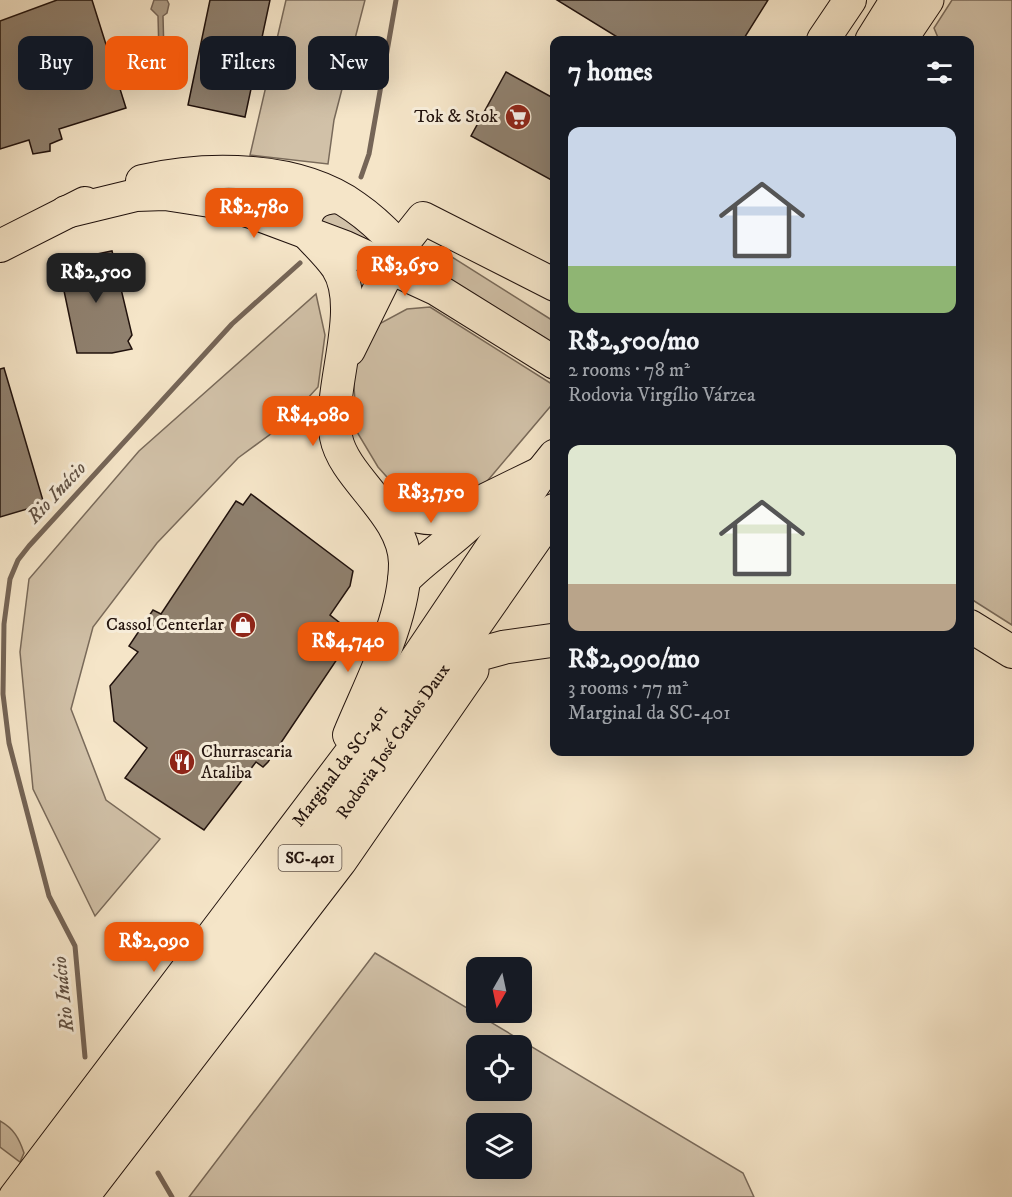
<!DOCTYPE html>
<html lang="en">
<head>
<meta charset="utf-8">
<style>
  body { margin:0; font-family:"IM FELL DW Pica",serif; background:#20242c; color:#f1f3f6; height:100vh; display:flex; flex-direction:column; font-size:22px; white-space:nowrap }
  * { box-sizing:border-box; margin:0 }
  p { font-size:20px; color:#9ea1a6 }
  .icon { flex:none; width:33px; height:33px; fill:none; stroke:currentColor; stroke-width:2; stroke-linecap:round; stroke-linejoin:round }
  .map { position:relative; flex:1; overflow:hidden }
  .panel { position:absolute; left:550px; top:36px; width:424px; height:720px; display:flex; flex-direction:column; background:#171b24; border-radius:12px; box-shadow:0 6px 24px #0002 }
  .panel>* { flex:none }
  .guide { position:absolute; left:18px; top:36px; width:442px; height:54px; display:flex; gap:12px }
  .needle { width:39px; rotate:189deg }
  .controls { position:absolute; left:466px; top:957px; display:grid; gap:12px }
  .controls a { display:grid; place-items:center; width:66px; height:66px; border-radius:12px; background:#171b24; box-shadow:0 6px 24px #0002; font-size:30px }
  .price { position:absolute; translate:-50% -51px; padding:0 14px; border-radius:12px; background:#ea580c; color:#fff; font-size:20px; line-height:39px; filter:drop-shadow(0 2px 3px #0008) }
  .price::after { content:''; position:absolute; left:50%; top:36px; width:18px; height:14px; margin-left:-9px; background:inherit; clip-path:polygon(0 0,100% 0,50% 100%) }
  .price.selected { background:#222; color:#fff }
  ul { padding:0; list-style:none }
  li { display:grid; align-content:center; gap:12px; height:318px; padding:0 18px }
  li span { display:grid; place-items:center; height:186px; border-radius:12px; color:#555 }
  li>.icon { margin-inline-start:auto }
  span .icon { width:108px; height:108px; fill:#fffc; stroke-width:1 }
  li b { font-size:26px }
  h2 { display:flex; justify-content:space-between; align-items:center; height:72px; padding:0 18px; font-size:26px }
  .chip { padding:0 21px; border-radius:12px; background:#171b24; box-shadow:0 6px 24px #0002; font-size:21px; line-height:54px }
  .chip.selected { background:#ea580c; color:#fff }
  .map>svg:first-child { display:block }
  .green { fill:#d1c1a8; stroke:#796a5a; stroke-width:1.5; fill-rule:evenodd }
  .water { fill:#ad9d88; stroke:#756557; stroke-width:1.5 }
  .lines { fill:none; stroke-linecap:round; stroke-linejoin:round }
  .stream { stroke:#756557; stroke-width:5 }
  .building { fill:#8f806e; stroke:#21120d; stroke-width:1.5 }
  .major-casing { stroke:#21120d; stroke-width:34 }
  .highway-casing { stroke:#21120d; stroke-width:35 }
  .major { stroke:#f5e5c8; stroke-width:32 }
  .highway { stroke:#f5e5c8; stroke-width:33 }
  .labels { text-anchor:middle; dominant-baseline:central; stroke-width:6; stroke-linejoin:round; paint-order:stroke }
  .shield { fill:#f8eedb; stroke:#62544b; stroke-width:1.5 }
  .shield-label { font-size:16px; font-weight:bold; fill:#21120d }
  .poi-label { font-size:18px; fill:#21120d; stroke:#f8eedb; text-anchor:end }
  .street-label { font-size:18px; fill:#21120d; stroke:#f8eedb }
  .water-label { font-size:20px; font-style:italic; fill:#605144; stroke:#f8eedb }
</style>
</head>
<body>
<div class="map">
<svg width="1012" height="1197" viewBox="0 0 1012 1197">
  <rect width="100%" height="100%" fill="#f5e5c8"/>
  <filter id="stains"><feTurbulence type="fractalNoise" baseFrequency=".00333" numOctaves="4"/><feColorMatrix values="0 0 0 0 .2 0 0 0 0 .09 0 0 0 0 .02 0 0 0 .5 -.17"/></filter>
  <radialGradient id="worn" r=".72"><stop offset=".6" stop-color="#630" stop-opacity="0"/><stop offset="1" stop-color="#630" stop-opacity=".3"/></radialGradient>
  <path class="green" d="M286,0h79l-31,120 -6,44 -78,-9z
    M952,0h60v625l-41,-26 -1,-559h-31l-5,-12z
    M333,210l49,36 -59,-16 -3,-13z
    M444,252l111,70v24l-121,-76z
    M316,294l9,41 -7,52 -35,38 -45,33 -81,85 -64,84 -22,82 35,91 54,39 -65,77 -62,-127 -13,-137 9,-73 110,-128z
    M430,307l125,79v15l-83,98 -36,9 -25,-4 -33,-37 -21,-35 -4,-61 26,-47 28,-15z
    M375,953l368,220 11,24h-565zM477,1046h45v44h-45zM477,1124h45v44h-45z
    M0,1121c14,8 19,17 24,32l-4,9 -20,-15z"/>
  <path class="water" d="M154,0h13l2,4 -2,9 -4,3 1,38h-5l-1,-38 -7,-7z"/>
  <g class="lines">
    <path class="stream" d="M361,177l8,-23 27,-154
      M85,1057l-10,-111 -26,-50 -40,-153 -6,-49 1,-70 6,-45 8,-19 11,-14 203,-222 68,-61
      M158,1173l14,24"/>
  </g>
  <path class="building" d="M57,0h35l34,108 -67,21 3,10 -12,5v7l-17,3 -4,-14 -29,9v-128z
    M210,0h60l-25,117 -57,-12z
    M557,0h211l-25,40h-121z
    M506,72l49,27v83l-84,-46z
    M112,251l20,84 -4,6 4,8 -20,4h-35l-19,-91z
    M4,368l40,136 -44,13v-148z
    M251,494l102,77 -3,15 -20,29 24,19 -86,128 -5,5 -7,-5 -52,68 -79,-52 22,-30 -33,-27 -4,-35 28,-34 -9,-6 24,-36 8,4 75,-113 7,4z"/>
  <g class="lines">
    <g class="major-casing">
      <g id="major">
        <path d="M823,40l27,-40"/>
        <path d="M142,181c66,-15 156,-15 213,26 29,20 52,48 74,75"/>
        <path d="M337,197c-22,1 -32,11 -33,33 11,12 24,24 33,37 27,42 -10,121 -1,170 8,42 68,76 69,126 0,56 -35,121 -56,172"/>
        <path d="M66,212l70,-17 29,-1 58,9 31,10 91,34 91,42 119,74"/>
        <path d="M0,246l85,-43"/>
        <path d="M349,350l51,-103 23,-29 132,67"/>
        <path d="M379,504c24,9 45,18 71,13l90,-44"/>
        <path d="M404,580c25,-26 56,-43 79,-71"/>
        <path d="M970,626l42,26"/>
        <path id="s1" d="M15,1197l357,-472 171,-254"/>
      </g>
    </g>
    <g class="highway-casing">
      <g id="highway">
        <path d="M872,40l25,-40"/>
        <path d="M900,40l27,-40"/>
        <path d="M543,471l12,-15"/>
        <path d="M483,653l22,-6 50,-7"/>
        <path id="s2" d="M51,1197l276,-360 228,-327"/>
        <path d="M82,1197l258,-336 132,-191"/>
      </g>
    </g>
    <use href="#major" class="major"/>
    <use href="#highway" class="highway"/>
  </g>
  <defs>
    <g id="supermarket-disc" transform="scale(1.35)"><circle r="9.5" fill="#8f2418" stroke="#f8eedb"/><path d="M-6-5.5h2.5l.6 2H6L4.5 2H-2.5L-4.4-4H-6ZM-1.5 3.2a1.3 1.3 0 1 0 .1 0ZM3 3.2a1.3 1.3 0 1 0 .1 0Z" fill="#fff"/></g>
    <g id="shop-disc" transform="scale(1.35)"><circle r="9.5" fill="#8f2418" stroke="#f8eedb"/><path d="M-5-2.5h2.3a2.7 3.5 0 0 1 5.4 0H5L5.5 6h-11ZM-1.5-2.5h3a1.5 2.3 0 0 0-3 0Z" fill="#fff"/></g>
    <g id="restaurant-disc" transform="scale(1.35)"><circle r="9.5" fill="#8f2418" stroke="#f8eedb"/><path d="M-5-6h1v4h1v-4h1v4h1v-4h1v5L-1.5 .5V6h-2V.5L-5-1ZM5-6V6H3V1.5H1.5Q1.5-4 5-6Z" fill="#fff"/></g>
  </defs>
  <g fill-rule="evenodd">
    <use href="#supermarket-disc" x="518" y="117"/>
    <use href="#shop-disc" x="243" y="625"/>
    <use href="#restaurant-disc" x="182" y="762"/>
  </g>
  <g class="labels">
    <rect class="shield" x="278.5" y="845" width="63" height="26" rx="4.5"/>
    <g class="shield-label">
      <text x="310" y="858">SC-401</text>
    </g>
    <g class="poi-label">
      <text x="498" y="117">Tok &amp; Stok</text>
      <text x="224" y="625">Cassol Centerlar</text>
      <text x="201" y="752" text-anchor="start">Churrascaria<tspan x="201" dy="21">Ataliba</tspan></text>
    </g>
    <g class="street-label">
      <text stroke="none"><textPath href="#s2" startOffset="570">Rodovia José Carlos Daux</textPath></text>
      <text stroke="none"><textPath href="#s1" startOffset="540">Marginal da SC-401</textPath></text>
    </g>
    <g class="water-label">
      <text transform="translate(57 493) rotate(-47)">Rio Inácio</text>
      <text transform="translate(64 994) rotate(-96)">Rio Inácio</text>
    </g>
  </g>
  <rect width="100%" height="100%" filter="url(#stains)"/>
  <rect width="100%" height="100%" fill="url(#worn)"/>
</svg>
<div class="controls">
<a><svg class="needle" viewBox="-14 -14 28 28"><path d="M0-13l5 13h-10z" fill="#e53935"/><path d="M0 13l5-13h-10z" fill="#9ea1a6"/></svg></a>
<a><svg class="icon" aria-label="locate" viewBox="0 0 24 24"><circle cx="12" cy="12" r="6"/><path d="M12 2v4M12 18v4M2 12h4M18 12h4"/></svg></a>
<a><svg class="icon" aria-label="layers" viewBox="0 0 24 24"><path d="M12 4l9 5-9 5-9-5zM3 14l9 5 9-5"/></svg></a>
</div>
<b class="price" style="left:254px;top:239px">R$2,780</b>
<b class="price" style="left:405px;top:297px">R$3,650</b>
<b class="price selected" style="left:96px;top:304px">R$2,500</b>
<b class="price" style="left:313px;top:447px">R$4,080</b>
<b class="price" style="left:431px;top:524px">R$3,750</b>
<b class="price" style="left:348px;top:673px">R$4,740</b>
<b class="price" style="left:154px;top:973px">R$2,090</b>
<div class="guide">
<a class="chip">Buy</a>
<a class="chip selected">Rent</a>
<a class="chip">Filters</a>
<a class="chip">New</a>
</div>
<section class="panel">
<h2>7 homes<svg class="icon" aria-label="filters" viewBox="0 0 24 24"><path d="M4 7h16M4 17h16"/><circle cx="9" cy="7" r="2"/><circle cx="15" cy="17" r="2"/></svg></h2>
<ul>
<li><span style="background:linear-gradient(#c9d6e8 75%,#8fb573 0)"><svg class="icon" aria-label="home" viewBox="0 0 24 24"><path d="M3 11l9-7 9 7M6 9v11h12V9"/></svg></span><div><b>R$2,500/mo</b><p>2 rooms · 78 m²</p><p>Rodovia Virgílio Várzea</p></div></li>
<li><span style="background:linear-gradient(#dfe7d0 75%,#b9a48a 0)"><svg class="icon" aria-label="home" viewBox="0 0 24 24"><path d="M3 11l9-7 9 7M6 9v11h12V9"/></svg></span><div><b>R$2,090/mo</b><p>3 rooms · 77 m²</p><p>Marginal da SC-401</p></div></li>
</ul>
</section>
</div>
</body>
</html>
